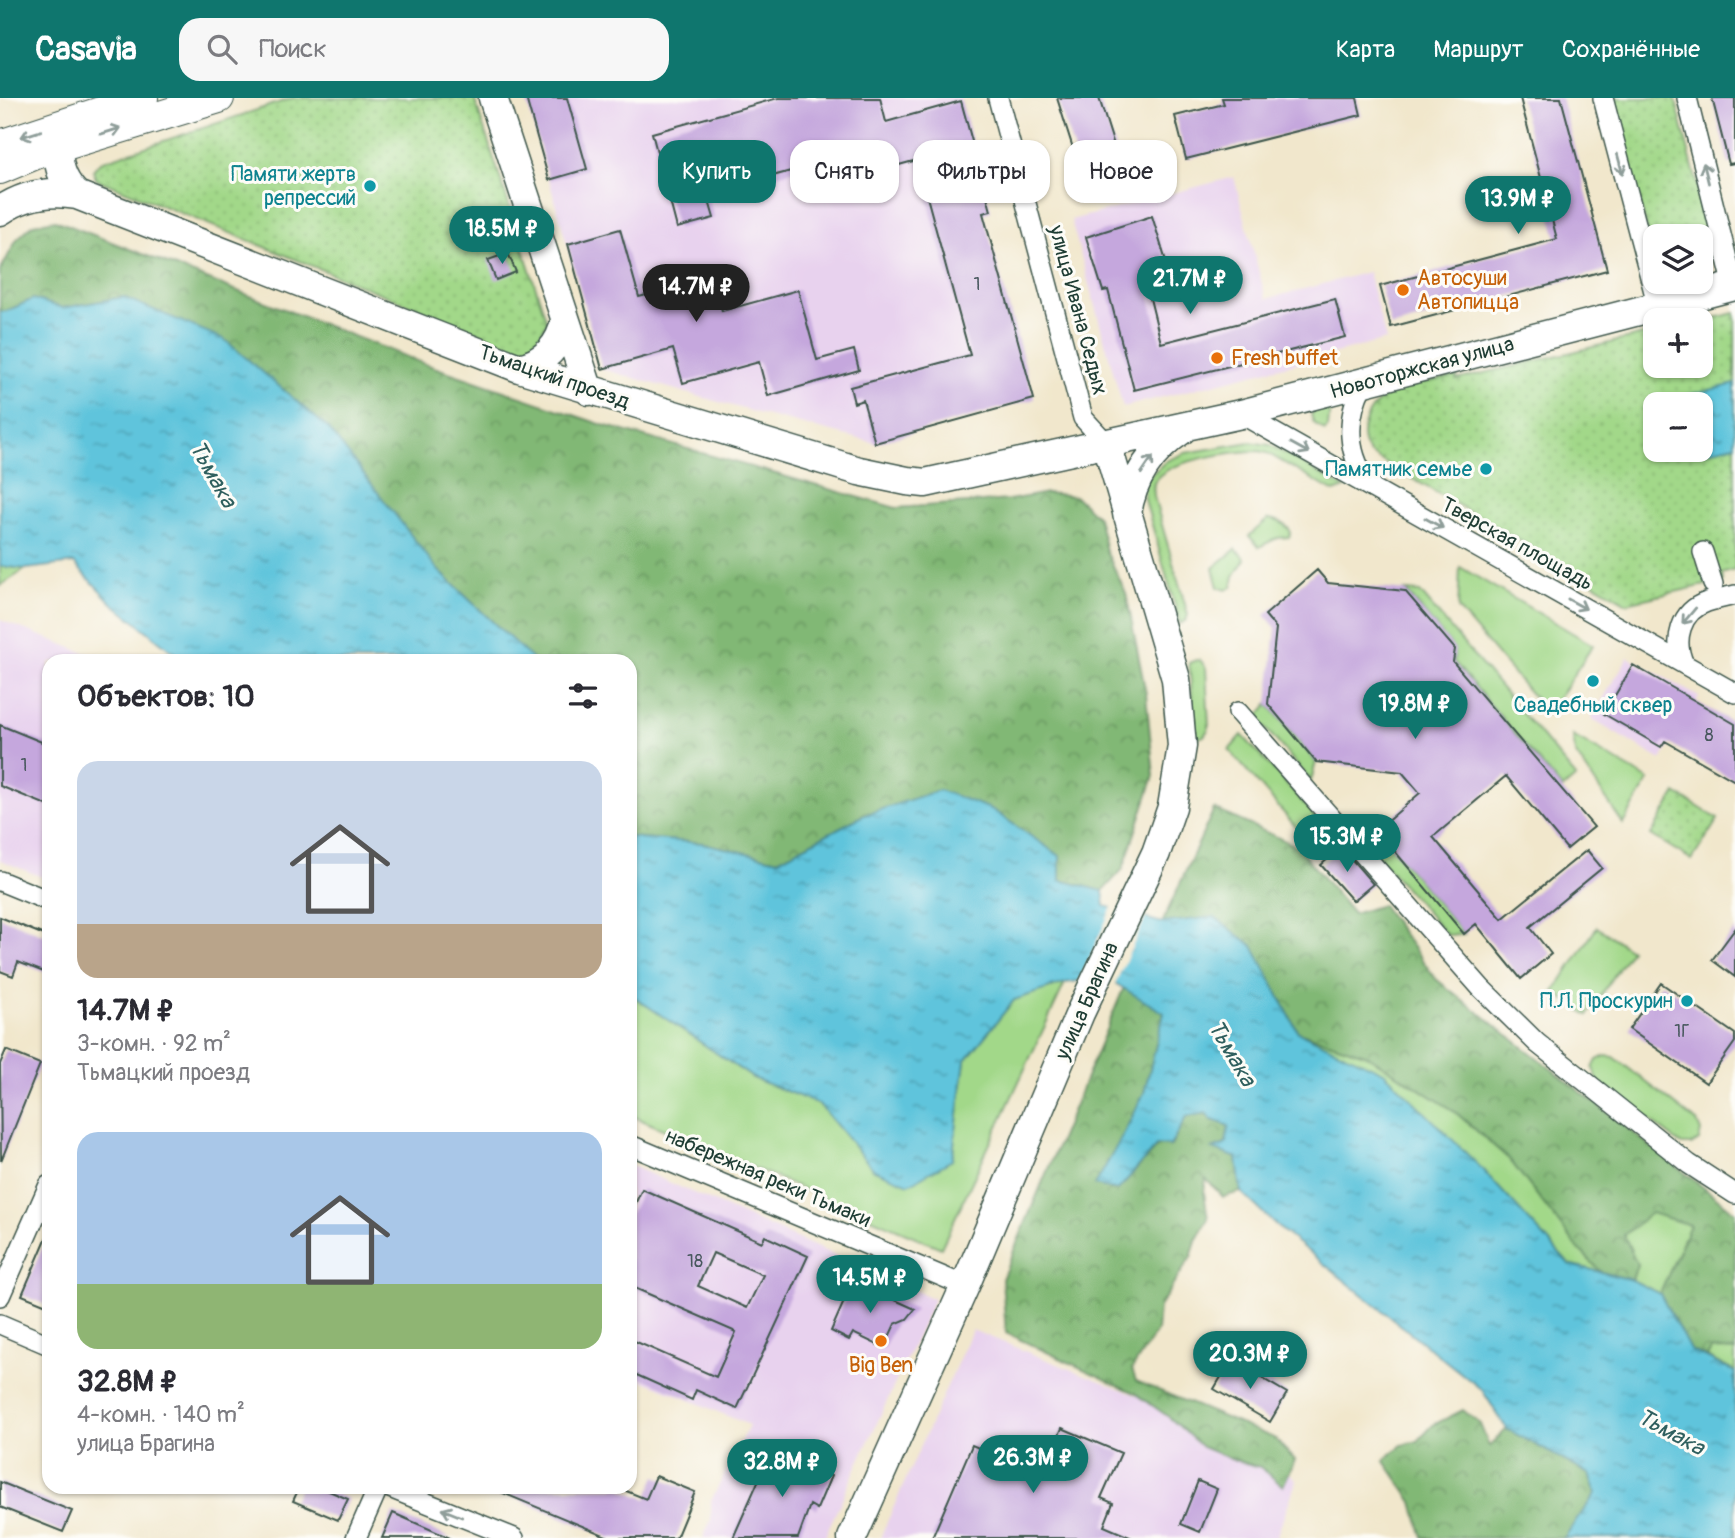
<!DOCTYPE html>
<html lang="ru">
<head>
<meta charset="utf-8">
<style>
  body { margin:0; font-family:Pangolin,sans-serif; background:#f7f7f7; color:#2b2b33; height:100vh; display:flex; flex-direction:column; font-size:26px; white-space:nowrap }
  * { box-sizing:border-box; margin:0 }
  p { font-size:23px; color:#7c7c81 }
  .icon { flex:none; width:38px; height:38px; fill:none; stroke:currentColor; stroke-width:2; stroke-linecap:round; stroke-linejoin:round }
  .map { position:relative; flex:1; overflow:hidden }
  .details { position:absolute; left:42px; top:556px; width:595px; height:840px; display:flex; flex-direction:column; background:#fff; border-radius:21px; box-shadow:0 2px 5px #0004 }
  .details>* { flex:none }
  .hud { position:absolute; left:658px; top:42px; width:665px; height:63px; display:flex; gap:14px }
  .tools { position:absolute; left:1643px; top:126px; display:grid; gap:14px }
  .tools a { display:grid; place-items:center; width:70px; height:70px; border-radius:14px; background:#fff; box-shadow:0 2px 5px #0004; font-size:35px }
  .price { position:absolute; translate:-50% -60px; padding:0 16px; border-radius:24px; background:#0f766e; color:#fff; font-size:23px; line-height:46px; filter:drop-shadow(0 2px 4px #0008) }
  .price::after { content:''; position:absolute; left:50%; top:42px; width:21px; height:16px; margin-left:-10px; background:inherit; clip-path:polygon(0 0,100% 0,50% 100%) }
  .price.active { background:#222; color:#fff }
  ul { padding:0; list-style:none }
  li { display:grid; align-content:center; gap:14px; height:371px; padding:0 35px }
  li span { display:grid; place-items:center; height:217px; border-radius:21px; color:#555 }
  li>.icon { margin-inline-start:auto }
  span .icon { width:126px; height:126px; fill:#fffc; stroke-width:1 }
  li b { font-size:30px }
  h2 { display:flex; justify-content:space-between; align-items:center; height:84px; padding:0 35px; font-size:30px }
  .tag { padding:0 24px; border-radius:21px; background:#fff; box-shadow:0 2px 5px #0004; font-size:24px; line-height:63px }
  .tag.active { background:#0f766e; color:#fff }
  header { display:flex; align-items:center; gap:42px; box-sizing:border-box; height:98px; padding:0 35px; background:#0f766e; color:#fff }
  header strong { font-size:33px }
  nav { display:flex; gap:38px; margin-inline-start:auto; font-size:24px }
  .search { width:490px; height:63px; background:#f7f7f7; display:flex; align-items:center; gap:18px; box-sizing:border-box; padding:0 24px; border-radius:21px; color:#7c7c81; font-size:26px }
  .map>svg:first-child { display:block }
  .built { fill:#e8d2ee }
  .grass { fill:#a2d889; stroke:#608a5e; stroke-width:2 }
  .forest { fill:url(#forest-crowns); stroke:#507a54; stroke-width:2 }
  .park { fill:url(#park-dots); stroke:#608a5e; stroke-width:2; fill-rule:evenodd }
  .water { fill:url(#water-ripples); stroke:#3f8088; stroke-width:2 }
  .pier { fill:#f1e7cc }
  .building { fill:#c5a7dd; fill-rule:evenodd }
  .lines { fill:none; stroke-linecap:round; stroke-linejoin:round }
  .street-casing { stroke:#3e564b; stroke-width:22 }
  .secondary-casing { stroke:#3e564b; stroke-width:31 }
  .primary-casing { stroke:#3e564b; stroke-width:32 }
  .street { stroke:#fff; stroke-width:19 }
  .secondary { stroke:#fff; stroke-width:28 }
  .primary { stroke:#fff; stroke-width:30 }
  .oneway { stroke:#8f9e9a }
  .culture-dot { fill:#0f9aa8; stroke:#fdfcf7; stroke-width:2.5 }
  .food-dot { fill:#e8710a; stroke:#fdfcf7; stroke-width:2.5 }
  .labels { text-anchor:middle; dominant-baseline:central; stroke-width:6; stroke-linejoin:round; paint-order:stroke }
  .number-label { font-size:18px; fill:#48585e }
  .culture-label { font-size:21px; fill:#0d838f; stroke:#fdfcf7; text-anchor:end }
  .food-label { font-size:21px; fill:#c56008; stroke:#fdfcf7; text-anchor:start }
  .street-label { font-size:21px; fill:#1f3d34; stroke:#fdfcf7 }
  .water-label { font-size:23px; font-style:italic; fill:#2f5f5e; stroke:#fdfcf7 }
</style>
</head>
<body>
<header>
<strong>Casavia</strong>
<div class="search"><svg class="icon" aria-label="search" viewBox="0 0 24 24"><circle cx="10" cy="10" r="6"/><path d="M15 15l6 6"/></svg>Поиск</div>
<nav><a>Карта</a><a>Маршрут</a><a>Сохранённые</a></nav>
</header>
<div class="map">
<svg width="1735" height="1440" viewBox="0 0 1735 1440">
  <defs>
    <pattern id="forest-crowns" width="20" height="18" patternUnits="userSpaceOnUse" patternTransform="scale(1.75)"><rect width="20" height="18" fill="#81b875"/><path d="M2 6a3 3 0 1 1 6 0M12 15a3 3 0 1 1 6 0" fill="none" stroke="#699761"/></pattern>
    <pattern id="park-dots" width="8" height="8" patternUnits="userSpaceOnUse" patternTransform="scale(1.75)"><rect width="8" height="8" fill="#a2d889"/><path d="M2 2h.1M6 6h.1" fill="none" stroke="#8bba77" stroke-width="1.8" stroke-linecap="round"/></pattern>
    <pattern id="water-ripples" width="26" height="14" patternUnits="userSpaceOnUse" patternTransform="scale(1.75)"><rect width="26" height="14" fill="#5fc4dc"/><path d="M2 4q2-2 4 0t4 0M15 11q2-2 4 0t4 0" fill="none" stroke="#4ea0b3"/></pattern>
  </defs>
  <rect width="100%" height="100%" fill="#fdfcf7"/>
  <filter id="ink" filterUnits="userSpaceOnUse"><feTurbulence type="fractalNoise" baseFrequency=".0143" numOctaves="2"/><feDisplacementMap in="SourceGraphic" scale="14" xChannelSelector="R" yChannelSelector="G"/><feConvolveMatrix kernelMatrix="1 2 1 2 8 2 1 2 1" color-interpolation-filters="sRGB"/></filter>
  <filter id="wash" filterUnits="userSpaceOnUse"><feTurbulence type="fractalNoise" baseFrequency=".00686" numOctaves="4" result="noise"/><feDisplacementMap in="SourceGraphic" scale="28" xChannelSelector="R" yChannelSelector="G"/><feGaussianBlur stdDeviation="1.57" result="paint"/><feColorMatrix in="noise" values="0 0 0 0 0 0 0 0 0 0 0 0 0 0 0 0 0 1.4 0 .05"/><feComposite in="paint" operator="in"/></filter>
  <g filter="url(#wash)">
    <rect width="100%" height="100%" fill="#f1e7cc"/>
    <path class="built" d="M526,0h434l31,113 -8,3 51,185 -159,44 -114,-29 -159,-45z
      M1234,79l32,122 102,-27 18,68 -263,67 -52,-187z
      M0,522l106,41 -57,1v218l-49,-20z
      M1628,559l71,40 -38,63 -70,-41z
      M630,1067l304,134 -110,239h-121l8,-18v-19l38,-76 -119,-50z
      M972,1232l287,114 38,36 -21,58h-396z"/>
    <path class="grass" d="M1330,309l-2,20 -3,4 -11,-8 -3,-8 3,-4z
      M1250,344l20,3 75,43 -11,4 -67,-39 -8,-2c-23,0 -92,9 -104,30 -3,5 -1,10 -1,16l34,118 -2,5 -6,4 -35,-124 -2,-18 23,-21 19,-8z
      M1268,421c10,1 17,4 23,13l-2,5 -12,1 -18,9 -10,-11z
      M1236,451l9,10 -11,17 -2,11 -6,3 -8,-3 -5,-19z
      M0,468l26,3 -26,17z
      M1460,469l133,78 -45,69 -90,-105z
      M1406,493l14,1 156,185 -14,12 -108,-127v-13z
      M1196,562l5,1 5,7 3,60 -5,8 -8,3 -7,-76z
      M1268,606l48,58 -5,19 -50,-58 -2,-8z
      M1242,637l83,92 -16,15 -80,-92z
      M1573,638l76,44 -26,44 -48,-71z
      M1377,732l87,104 -17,1 -74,-84z
      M1597,829l34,23 -43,65 -34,-23z
      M1065,885l-124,265 -311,-133v-121l123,84 66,26 55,66 78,-10 13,-99 49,-61z
      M1298,934l67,22 88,56 56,49 69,89 23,24 -32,-8 -91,-99z
      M1605,958l9,1 83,65 4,9 -2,9 -8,5h-9l-84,-64 -5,-13 4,-8z
      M1651,1114l39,13 -30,69 -28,-14 5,-16 -14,-29z
      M1711,1251l24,2v21l-28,-15z"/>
    <path class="forest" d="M55,122l370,144 178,61 293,83 113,-8 38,-7 28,3 23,21 8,34 20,42 20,101 8,82 -31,93 -20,22 -43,-11 -1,-24 -68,-47 -127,6 -86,45 -76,-17 -72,-6v-175l-96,-1 -96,-91 -315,-273 -60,11 -30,-9 -26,12 -7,1v-41l17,-32 16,-15z
      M1214,711l83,37 56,68 29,-9 54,74 299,233v139l-23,-2 -5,8 -17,-7 -30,-56 30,-69 -39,-12 -27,22 13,29 -5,16 -31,-8 -23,-24 -69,-89 -56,-49 -88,-56 -67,-22 -46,-86 -90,-23z
      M1124,889l40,26 -20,80 -20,40 -6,57 40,-45 13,1 15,-29 20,-4 6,7 17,5 -3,19 -12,4 23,10 4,34 -18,5 -17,-18 -2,13 4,27 -11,20 -6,18 -32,50 -2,24 -25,38 4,12 138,57 21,22 -12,26 -23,-19 -26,-7 -32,-13 -32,-29 -35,-25 -129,-60 -4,-54z
      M1463,1312l17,14 9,22 18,-17 82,45 7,19 -32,45h-141l-10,-36 -29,-42 18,-15 16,-4 15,-16z"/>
    <path class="park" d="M293,0h181l73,224 -7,13 -11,12 -13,1 -420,-169 -3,-9 7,-8z
      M1613,0h62l35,136 -9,3 -45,-1 -1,13h-3z
      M1735,215v257l-13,4 1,7 -96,22 -257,-149c-7,-8 -9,-20 -5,-31 12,-38 59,-39 92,-47l-1,4 199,-48 1,34h45v-45zM1656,306h45v46h-45z
      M1676,695l42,26 -26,41 -41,-25z"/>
    <path class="water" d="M123,199l101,42 104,89 110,142 96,91h-350l-73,-59 -37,-39 -48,6 -26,-3v-254l7,-1 26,-12 30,9z
      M1735,286v61l-40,9 -1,-4h7v-46h-17l-1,-8z
      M939,692l52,19 69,47v24l43,11 2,15 57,17 52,-6 39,29 45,86 86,40 94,93 91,99 63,16 28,14 30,56 45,22v166h-171l32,-45 -7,-19 -82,-45 -25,-39 -203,-162 -38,-36 -4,-34 -24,-9 13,-5 3,-18 -17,-6 -6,-7 -20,4 -16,29 -13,-1 -39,45 -23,-5 29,-52 20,-40 20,-80 -59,-36 -40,6 -51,17 -49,61 -13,99 -43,24 -35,-14 -55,-66 -66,-26 -123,-84v-157l72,6 76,17 86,-45z"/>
    <path class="pier" d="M1113,807l34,10 -33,71 -10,-5 -26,3z"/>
    <g id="blocks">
      <path class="building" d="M526,0h41l20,71 -38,11z
        M778,0h102l6,24 75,-21 30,110 -8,2 51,186 -159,44 -12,-43 -9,3 -4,-16 120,-32 -53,-195 -58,16 -6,-22 -146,40 7,24 -37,10 -25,-95z
        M1057,0h42l26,82 -38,12z
        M1222,0h135l4,17 -175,44 -11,-43 49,-12z
        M1520,0h41l46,172 -216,57 -11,-41 177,-47z
        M1712,0h23v65l-6,1z
        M1152,118l17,55 -24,7 16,65 174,-44 10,38 -211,53 -26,-100 -5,1 -17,-54z
        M620,131l19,68 74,-20 9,34 76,-21 19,70 37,-10 5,20 -91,26 -9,-34 -76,21 -10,-34 -71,20 -34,-125z
        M508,155l8,19 -20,8 -8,-20z
        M1317,472l11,13 77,8 50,58 -2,13 141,165 -27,22 -61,-73 -73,61 69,82 85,-69 15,18 -72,59 21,27 -30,25 -45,-55 -12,10 -87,-104 43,-37 -18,-21 -86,-10 -48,-58 8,-76 -11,-13z
        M1633,567l102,59v57l-70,-40 -4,6 -57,-33z
        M0,627l49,20v61l-49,-20z
        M1341,749l32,37 -20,17 -32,-36z
        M0,819l49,20v37l-31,-12 -5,14 -13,-5z
        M1735,831v48l-23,-17z
        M1661,885l74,51v8l-29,41 -77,-54z
        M6,952l34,14 -39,97 -1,-97z
        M642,1091l120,53 3,-6 43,20 -71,153 -41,-19 -4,10 -62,-28v-33l86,38 20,-45 -106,-46v-71zM713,1155l50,22 -16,33 -49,-22z
        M49,1134v74l-27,-11z
        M853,1183l62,28 -8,10 -12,5 -11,24 -31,-15 -4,7 -18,-9z
        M1231,1262l56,33 -17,29 -56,-33z
        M1062,1330l59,25 -20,45 12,5 -9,23 28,12h-200l40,-93 70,30z
        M772,1352l59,26 -14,33 -7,-4 -12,33h-65z
        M656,1378l39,16 -19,46h-65l-120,-50h128l27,11z
        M1198,1383l19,8 -17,43 -19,-8z
        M0,1384l72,29 -9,21 -63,-25z
        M299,1390h23l26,11 -10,21 -45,-19z
        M393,1415l57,25h-68z"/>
    </g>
  </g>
  <g filter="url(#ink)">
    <use href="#blocks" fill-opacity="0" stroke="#3e564b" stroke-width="2"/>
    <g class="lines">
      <g class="street-casing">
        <path id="street" d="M998,0l85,320 24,26
          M1603,0l55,209
          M1687,0l47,189
          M1363,286c-18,34 -17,72 9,103
          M1241,316l494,279
          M1703,454l10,32
          M1684,566c-11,-23 -4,-53 23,-62 9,-3 19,-5 28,-7
          M1238,614l243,276 56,55 152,121 46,30
          M0,783l49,20
          M630,1047l335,141
          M0,1198l49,-111
          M0,1226l49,21
          M390,1390l124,50
          M356,1440l22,-50"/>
      </g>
      <g class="secondary-casing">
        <path id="secondary" d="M493,0l96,293
          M59,49c-2,19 4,35 18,48
          M0,113c23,-16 49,-21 77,-16l442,173 340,103 48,10 18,2 316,-69 494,-128
          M519,270c25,-5 42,-23 46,-48
          M1127,416c5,-36 26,-65 56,-85
          M852,1440l113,-252 115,-273 76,-160 16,-46 10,-61 -6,-67 -69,-235"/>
      </g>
      <g class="primary-casing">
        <path id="primary" d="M0,47l143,-47
          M0,71l36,-15 183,-56"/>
      </g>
      <use href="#street" class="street"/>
      <use href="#secondary" class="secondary"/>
      <use href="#primary" class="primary"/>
    </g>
    <defs><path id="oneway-shaft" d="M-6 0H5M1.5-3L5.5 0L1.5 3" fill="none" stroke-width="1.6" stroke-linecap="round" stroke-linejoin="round" transform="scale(1.75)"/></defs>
    <g class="oneway">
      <use href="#oneway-shaft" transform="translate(111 33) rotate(-17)"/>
      <use href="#oneway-shaft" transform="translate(31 36) rotate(162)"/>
      <use href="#oneway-shaft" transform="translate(1620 66) rotate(75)"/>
      <use href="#oneway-shaft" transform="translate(1706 75) rotate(-104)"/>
      <use href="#oneway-shaft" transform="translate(1300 350) rotate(29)"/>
      <use href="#oneway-shaft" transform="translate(1147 367) rotate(-56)"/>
      <use href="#oneway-shaft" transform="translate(1434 425) rotate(29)"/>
      <use href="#oneway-shaft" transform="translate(1577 506) rotate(29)"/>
      <use href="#oneway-shaft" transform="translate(1689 518) rotate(130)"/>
      <use href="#oneway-shaft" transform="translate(452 1415) rotate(-158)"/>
    </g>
  </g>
  <g class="culture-dot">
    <circle cx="370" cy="88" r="7"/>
    <circle cx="1486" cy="371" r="7"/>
    <circle cx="1593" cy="583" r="7"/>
    <circle cx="1687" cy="903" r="7"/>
  </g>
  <g class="food-dot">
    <circle cx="1403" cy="192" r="7"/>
    <circle cx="1217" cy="260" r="7"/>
    <circle cx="881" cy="1243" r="7"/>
  </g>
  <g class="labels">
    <g class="number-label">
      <text x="977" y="186">1</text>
      <text x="1709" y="637">8</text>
      <text x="24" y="667">1</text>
      <text x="1682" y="933">1Г</text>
      <text x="695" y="1163">18</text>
    </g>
    <g class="culture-label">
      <text x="356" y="76">Памяти жертв<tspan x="356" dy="24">репрессий</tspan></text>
      <text x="1472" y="371">Памятник семье</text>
      <text x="1593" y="607" text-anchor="middle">Свадебный сквер</text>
      <text x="1673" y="903">П.Л. Проскурин</text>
    </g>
    <g class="food-label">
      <text x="1417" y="180">Автосуши<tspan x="1417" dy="24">Автопицца</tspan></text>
      <text x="1231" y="260">Fresh buffet</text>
      <text x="881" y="1267" text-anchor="middle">Big Ben</text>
    </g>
    <g class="street-label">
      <text transform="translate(1078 212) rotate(75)">улица Ивана Седых</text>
      <text transform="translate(1422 270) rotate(-15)">Новоторжская улица</text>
      <text transform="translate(554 279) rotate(19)">Тьмацкий проезд</text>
      <text transform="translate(1517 446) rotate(29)">Тверская площадь</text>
      <text transform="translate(1087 903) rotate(-66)">улица Брагина</text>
      <text transform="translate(768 1080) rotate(23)">набережная реки Тьмаки</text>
    </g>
    <g class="water-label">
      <text transform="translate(213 376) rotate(61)">Тьмака</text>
      <text transform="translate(1232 955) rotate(60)">Тьмака</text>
      <text transform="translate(1671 1334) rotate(29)">Тьмака</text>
    </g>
  </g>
</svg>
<div class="tools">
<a><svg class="icon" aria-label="layers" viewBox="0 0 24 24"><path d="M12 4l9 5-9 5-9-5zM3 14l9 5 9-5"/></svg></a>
<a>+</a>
<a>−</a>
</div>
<b class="price" style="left:1518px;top:138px">13.9M ₽</b>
<b class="price" style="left:502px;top:168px">18.5M ₽</b>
<b class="price" style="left:1190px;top:218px">21.7M ₽</b>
<b class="price active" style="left:696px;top:226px">14.7M ₽</b>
<b class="price" style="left:1415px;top:643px">19.8M ₽</b>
<b class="price" style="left:1347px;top:776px">15.3M ₽</b>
<b class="price" style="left:870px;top:1217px">14.5M ₽</b>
<b class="price" style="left:1250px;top:1293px">20.3M ₽</b>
<b class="price" style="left:1033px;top:1397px">26.3M ₽</b>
<b class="price" style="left:782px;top:1401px">32.8M ₽</b>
<div class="hud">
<a class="tag active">Купить</a>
<a class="tag">Снять</a>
<a class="tag">Фильтры</a>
<a class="tag">Новое</a>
</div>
<section class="details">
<h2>Объектов: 10<svg class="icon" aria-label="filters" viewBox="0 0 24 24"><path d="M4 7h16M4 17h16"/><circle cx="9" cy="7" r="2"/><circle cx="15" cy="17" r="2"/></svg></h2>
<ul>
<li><span style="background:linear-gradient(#c9d6e8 75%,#b9a48a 0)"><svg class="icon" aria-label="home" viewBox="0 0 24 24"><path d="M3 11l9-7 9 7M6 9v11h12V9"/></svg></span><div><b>14.7M ₽</b><p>3-комн. · 92 m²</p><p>Тьмацкий проезд</p></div></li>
<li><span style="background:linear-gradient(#a9c7e8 70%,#8fb573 0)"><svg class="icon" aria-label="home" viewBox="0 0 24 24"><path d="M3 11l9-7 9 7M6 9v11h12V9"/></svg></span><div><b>32.8M ₽</b><p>4-комн. · 140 m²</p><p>улица Брагина</p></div></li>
</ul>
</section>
</div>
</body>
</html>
